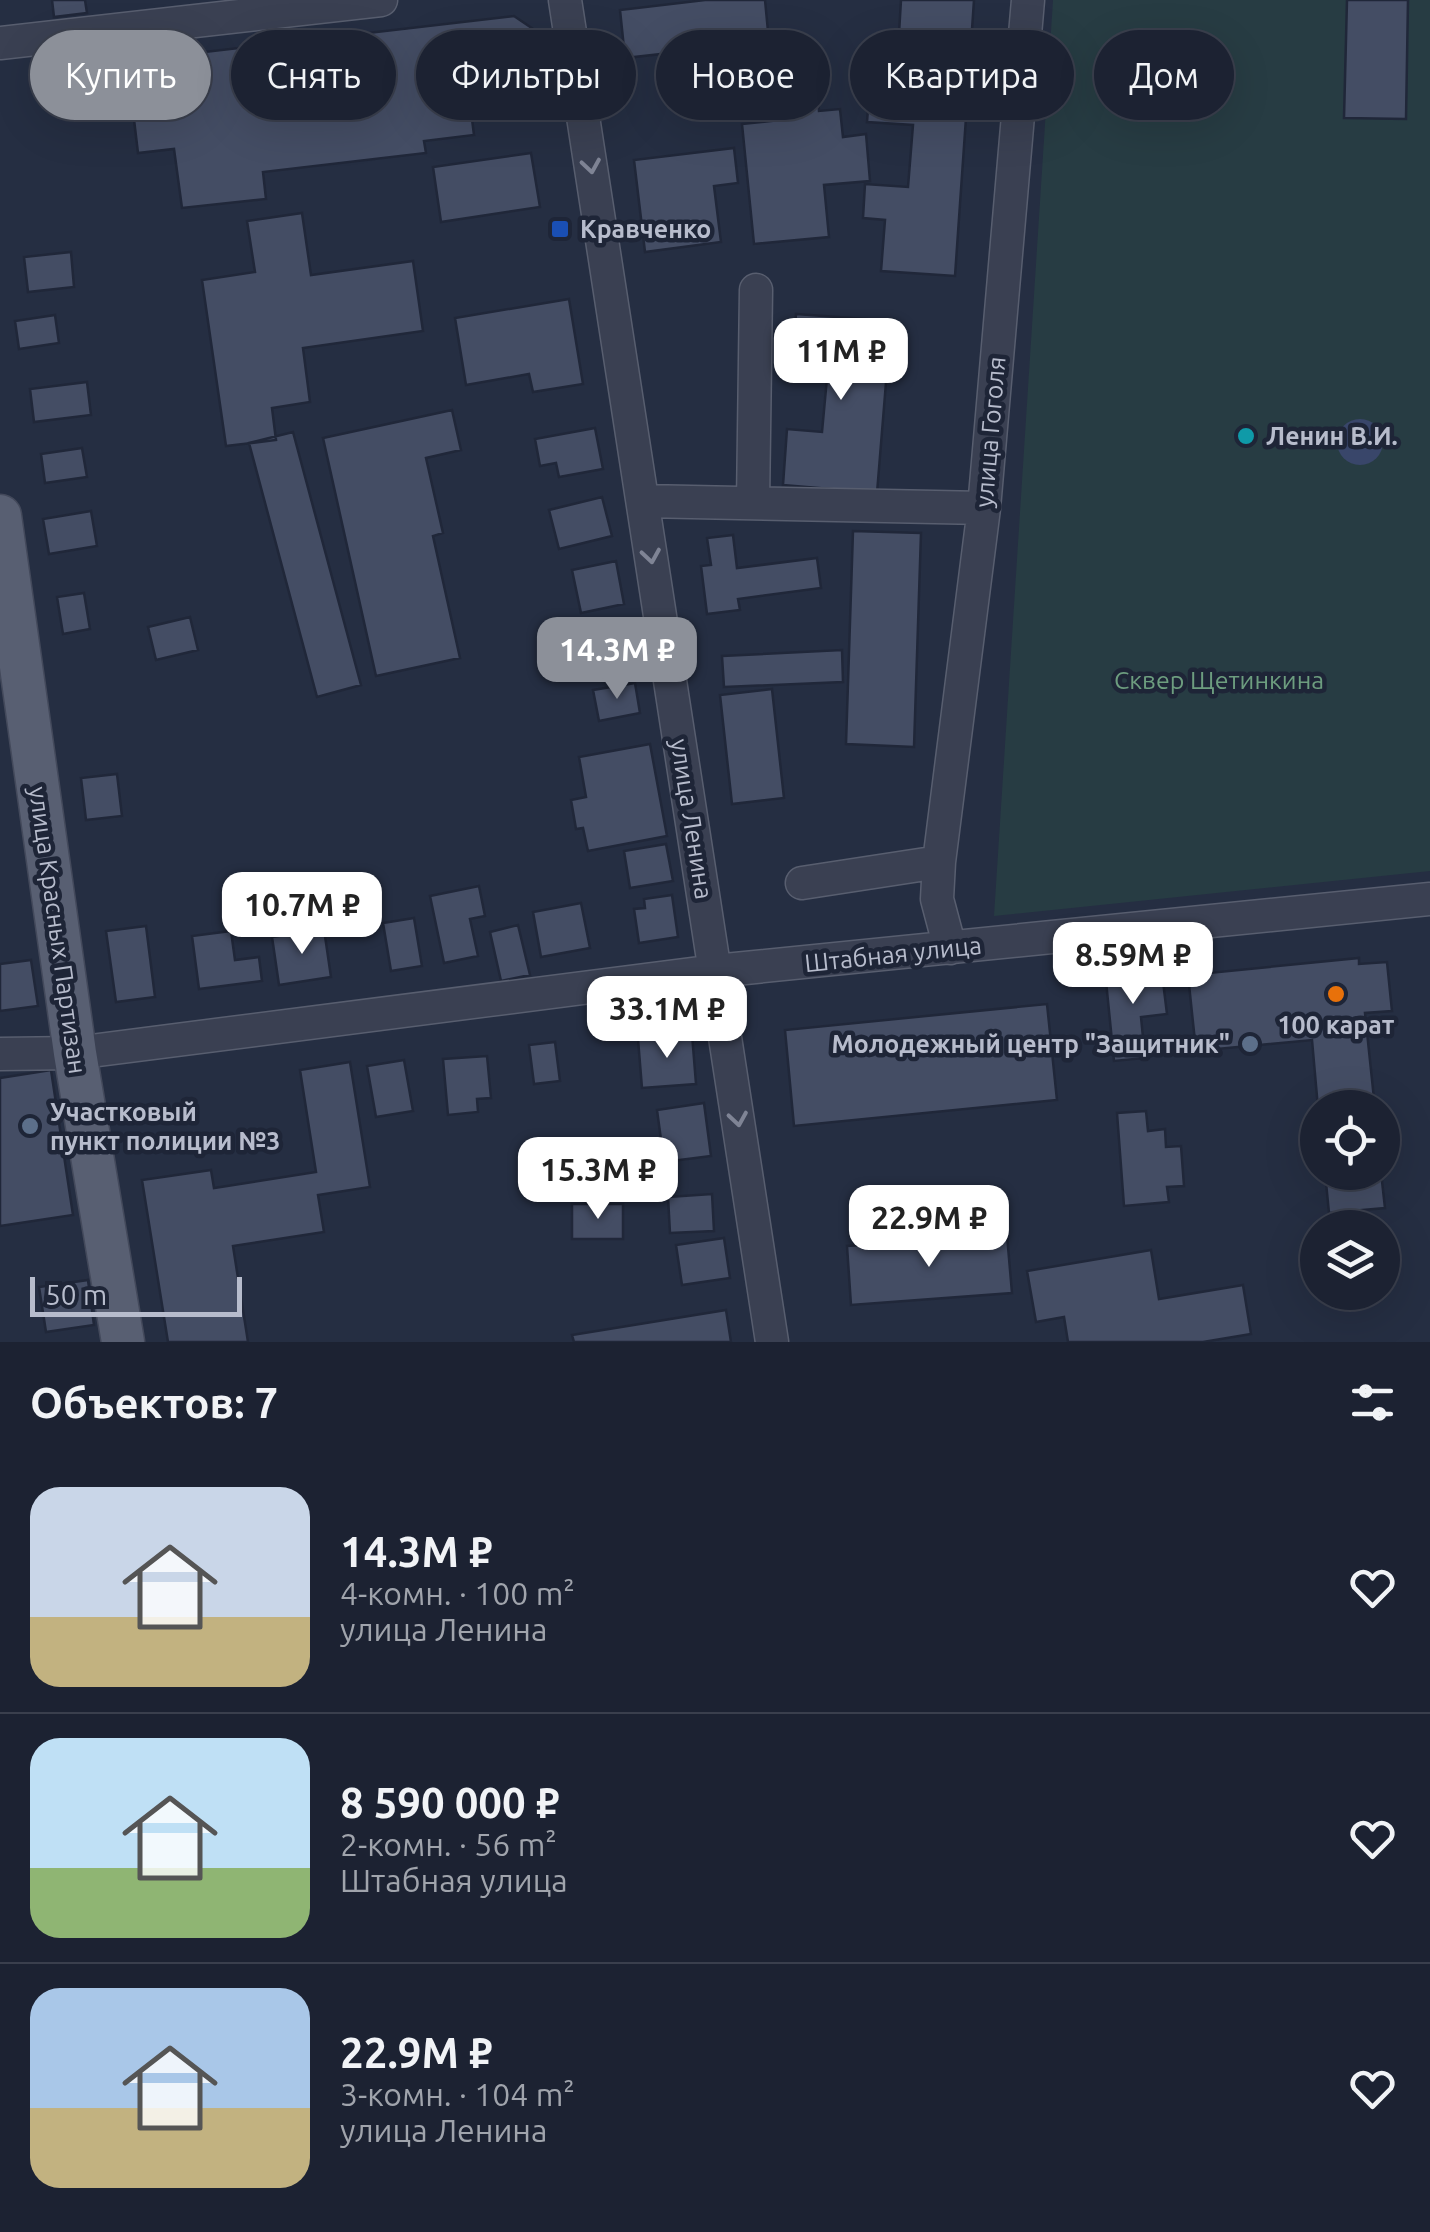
<!DOCTYPE html>
<html lang="ru">
<head>
<meta charset="utf-8">
<style>
  body { margin:0; font-family:Ubuntu,sans-serif; background:#292f3e; color:#f1f3f6; height:100vh; display:flex; flex-direction:column; font-size:38px; white-space:nowrap }
  * { box-sizing:border-box; margin:0 }
  p { font-size:32px; color:#a0a4ac }
  .icon { flex:none; width:55px; height:55px; fill:none; stroke:currentColor; stroke-width:2; stroke-linecap:round; stroke-linejoin:round }
  .map { position:relative; height:1342px; overflow:hidden }
  .drawer { display:flex; flex-direction:column; background:#1c2232; flex:1 }
  .drawer>* { flex:none }
  .hud { position:absolute; left:30px; top:30px; width:1370px; height:90px; display:flex; gap:20px }
  .buttons { position:absolute; left:1300px; top:1090px; display:grid; gap:20px }
  .buttons a { display:grid; place-items:center; width:100px; height:100px; border-radius:50%; background:#1c2232; box-shadow:0 10px 40px #0002,0 0 0 2px #3a3f4d; font-size:50px }
  .scale { position:absolute; left:30px; bottom:25px; width:212px; box-sizing:border-box; padding-left:10px; border:5px solid #b7bccc; border-top:0; font-size:28px; line-height:35px; white-space:nowrap; color:#b7bccc; -webkit-text-stroke:8px #1e2537; paint-order:stroke }
  .price { position:absolute; translate:-50% -85px; padding:0 22px; border-radius:20px; background:#fff; color:#222; font-size:32px; line-height:65px; filter:drop-shadow(0 2px 5px #0008) }
  .price::after { content:''; position:absolute; left:50%; top:60px; width:30px; height:22px; margin-left:-15px; background:inherit; clip-path:polygon(0 0,100% 0,50% 100%) }
  .price.selected { background:#8c9099; color:#fff }
  ul { padding:0; list-style:none }
  li { display:flex; align-items:center; gap:30px; height:250px; padding:0 30px }
  li+li { border-top:2px solid #3a3f4d }
  li span { display:grid; place-items:center; flex:none; width:280px; height:200px; border-radius:30px; color:#555 }
  li>.icon { margin-inline-start:auto }
  span .icon { width:120px; height:120px; fill:#fffc; stroke-width:1 }
  li b { font-size:42px }
  h2 { display:flex; justify-content:space-between; align-items:center; height:120px; padding:0 30px; font-size:42px }
  .pill { padding:0 35px; border-radius:45px; background:#1c2232; box-shadow:0 10px 40px #0002,0 0 0 2px #3a3f4d; font-size:35px; line-height:90px }
  .pill.selected { background:#8c9099; color:#fff }
  .map>svg:first-child { display:block }
  .green { fill:#273c43 }
  .water { fill:#39466a }
  .building { fill:#444d64; stroke:#202739; stroke-width:2.5 }
  .lines { fill:none; stroke-linecap:round; stroke-linejoin:round }
  .minor-casing { stroke:#585e6f; stroke-width:35 }
  .major-casing { stroke:#43495b; stroke-width:45 }
  .minor { stroke:#3a4052; stroke-width:32 }
  .major { stroke:#585f72; stroke-width:42 }
  .oneway { stroke:#7f8495 }
  .transit-dot { fill:#1a4fb4; stroke:#1e2537; stroke-width:4 }
  .culture-dot { fill:#0f9aa8; stroke:#1e2537; stroke-width:4 }
  .food-dot { fill:#e8710a; stroke:#1e2537; stroke-width:4 }
  .service-dot { fill:#5c6f8a; stroke:#1e2537; stroke-width:4 }
  .labels { text-anchor:middle; dominant-baseline:central; stroke-width:9; stroke-linejoin:round; paint-order:stroke }
  .poi-label { font-size:25px; font-weight:bold; fill:#b7bccc; stroke:#1e2537; text-anchor:start }
  .street-label { font-size:25px; fill:#b7bccc; stroke:#1e2537 }
  .park-label { font-size:25px; fill:#6d9d7f; stroke:#1e2537 }
</style>
</head>
<body>
<div class="map">
<svg width="1430" height="1342" viewBox="0 0 1430 1342">
  <rect width="100%" height="100%" fill="#252e42"/>
  <path class="green" d="M1053,0h377v871l-436,45z"/>
  <path class="water" d="M1337 442a23 23 0 1 1 46 0a23 23 0 1 1-46 0Z"/>
  <path class="building" d="M52,0h33l2,13 -33,4z
    M705,0h60l4,42 -144,16 -5,-48z
    M901,0h73l-6,89 -72,-5z
    M1347,0h61l-2,119 -62,-1z
    M514,16l25,17 7,62 -76,8 4,32 -50,6 2,12 -163,19 3,27 -84,9 -8,-59 -36,4 -11,-92z
    M816,76l3,35 21,-2 3,28 23,-3 4,47 -46,4 5,52 -75,7 -12,-120 48,-5 -2,-24h7l-1,-17z
    M870,82l98,7 -13,187 -74,-5 4,-51 -22,-2 2,-34 43,3 5,-62 -46,-3z
    M734,148l4,35 -24,3 7,56 -76,10 -11,-92z
    M531,153l9,54 -99,15 -8,-55z
    M302,213l9,62 102,-14 10,70 -120,17 7,54 -38,6 4,32 -50,6 -24,-166 53,-8 -8,-51z
    M71,252l3,35 -46,5 -4,-35z
    M569,299l14,85 -50,8 -4,-18 -63,11 -11,-67z
    M796,314l95,7 -14,172 -94,-8 4,-56 35,3 5,-54 -36,-3z
    M55,315l4,28 -40,6 -4,-28z
    M87,382l4,33 -57,7 -4,-33z
    M452,410l9,40 -35,8 17,75 -10,3 27,122 -84,18 -53,-238z
    M595,428l8,41 -44,8 -3,-14 -16,3 -5,-27z
    M293,432l68,253 -44,12 -68,-254z
    M82,448l5,29 -42,6 -4,-29z
    M602,497l10,39 -53,13 -10,-39z
    M91,511l6,35 -48,8 -6,-35z
    M853,531l68,2 -7,214 -68,-3z
    M733,535l4,33 80,-10 4,30 -83,11 2,11 -33,4 -6,-48 10,-1 -4,-27z
    M616,561l8,43 -43,9 -9,-43z
    M84,593l6,36 -27,5 -6,-37z
    M190,617l8,33 -42,10 -8,-33z
    M625,623l6,33 -55,10 -6,-34z
    M842,650l1,32 -119,5 -2,-31z
    M635,683l5,30 -41,8 -6,-31z
    M772,689l12,109 -52,6 -12,-109z
    M650,744l17,92 -79,15 -5,-23 -7,1 -5,-29 15,-3 -7,-40z
    M117,774l5,42 -36,4 -5,-42z
    M666,844l7,37 -43,7 -6,-37z
    M479,886l6,30 -15,3 8,37 -34,7 -14,-67z
    M672,895l6,42 -39,6 -5,-34 11,-1 -1,-9z
    M581,903l9,45 -49,9 -8,-45z
    M414,918l8,48 -31,5 -8,-48z
    M518,925l12,50 -29,6 -11,-49z
    M146,926l9,71 -39,5 -10,-71z
    M324,929l7,48 -52,8 -7,-48z
    M231,931l4,29 24,-3 3,24 -63,8 -7,-53z
    M1359,958v6l28,-2 5,49 -27,2 10,95h-57l-6,-68 -116,11 -8,-76z
    M31,960l7,46 -38,5v-47z
    M1161,965l6,49 -26,3 4,41 -31,3 -9,-90z
    M1047,1004l10,96 -263,26 -9,-96z
    M692,1034l4,50 -54,4 -4,-49z
    M555,1042l5,39 -26,3 -5,-39z
    M487,1056l4,42 -14,1 1,13 -30,3 -5,-56z
    M404,1060l9,51 -37,6 -9,-51z
    M350,1062l20,125 -52,8 6,37 -91,14 15,96h-80l-26,-162 69,-10 3,18 102,-16 -16,-102z
    M51,1070l22,145 -73,11v-148z
    M704,1103l7,53 -47,6 -7,-52z
    M1146,1111l2,20 17,-2 1,18 15,-1 3,40 -17,1 2,15 -45,4 -7,-93z
    M1325,1172h56l4,36 -56,5z
    M712,1194l2,37 -44,2 -2,-36z
    M572,1204h51v35h-51z
    M1007,1235l5,58 -161,12 -4,-59z
    M724,1238l6,40 -48,7 -6,-40z
    M1151,1250l8,49 84,-14 8,49 -48,8h-135l-4,-25 -28,5 -9,-51z
    M88,1280l6,45 -48,7 -7,-45z
    M726,1310l5,32h-157l-2,-7z"/>
  <g class="lines">
    <g class="minor-casing">
      <path id="minor" d="M565,0l207,1342
        M0,43l381,-43
        M643,501l341,7
        M753,503l3,-213
        M802,883l137,-21
        M950,948l-13,-49 2,-37 45,-354 44,-508
        M0,1054l75,-1 640,-82 715,-72"/>
    </g>
    <g class="major-casing">
      <path id="major" d="M0,516l75,537 48,289"/>
    </g>
    <use href="#minor" class="minor"/>
    <use href="#major" class="major"/>
  </g>
  <defs><path id="oneway-chevron" d="M-2-3.5L2.5 0L-2 3.5" fill="none" stroke-width="1.6" stroke-linecap="round" stroke-linejoin="round" transform="scale(2.5)"/></defs>
  <g class="oneway">
    <use href="#oneway-chevron" transform="translate(591 166) rotate(81)"/>
    <use href="#oneway-chevron" transform="translate(651 556) rotate(81)"/>
    <use href="#oneway-chevron" transform="translate(738 1119) rotate(81)"/>
  </g>
  <rect class="transit-dot" x="550" y="219" width="20" height="20" rx="5"/>
  <circle class="culture-dot" cx="1246" cy="436" r="10"/>
  <circle class="food-dot" cx="1336" cy="994" r="10"/>
  <g class="service-dot">
    <circle cx="1250" cy="1044" r="10"/>
    <circle cx="30" cy="1126" r="10"/>
  </g>
  <g class="labels">
    <g class="poi-label">
      <text x="580" y="229">Кравченко</text>
      <text x="1266" y="436">Ленин В.И.</text>
      <text x="1336" y="1025" text-anchor="middle">100 карат</text>
      <text x="1230" y="1044" text-anchor="end">Молодежный центр "Защитник"</text>
      <text x="50" y="1112">Участковый<tspan x="50" dy="29">пункт полиции №3</tspan></text>
    </g>
    <g class="street-label">
      <text transform="translate(990 432) rotate(-85)">улица Гоголя</text>
      <text transform="translate(692 819) rotate(81)">улица Ленина</text>
      <text transform="translate(58 930) rotate(82)">улица Красных Партизан</text>
      <text transform="translate(893 954) rotate(-6)">Штабная улица</text>
    </g>
    <g class="park-label">
      <text x="1219" y="680">Сквер Щетинкина</text>
    </g>
  </g>
</svg>
<div class="buttons">
<a><svg class="icon" aria-label="locate" viewBox="0 0 24 24"><circle cx="12" cy="12" r="6"/><path d="M12 2v4M12 18v4M2 12h4M18 12h4"/></svg></a>
<a><svg class="icon" aria-label="layers" viewBox="0 0 24 24"><path d="M12 4l9 5-9 5-9-5zM3 14l9 5 9-5"/></svg></a>
</div>
<div class="scale">50 m</div>
<b class="price" style="left:841px;top:403px">11M ₽</b>
<b class="price selected" style="left:617px;top:702px">14.3M ₽</b>
<b class="price" style="left:302px;top:957px">10.7M ₽</b>
<b class="price" style="left:1133px;top:1007px">8.59M ₽</b>
<b class="price" style="left:667px;top:1061px">33.1M ₽</b>
<b class="price" style="left:598px;top:1222px">15.3M ₽</b>
<b class="price" style="left:929px;top:1270px">22.9M ₽</b>
<div class="hud">
<a class="pill selected">Купить</a>
<a class="pill">Снять</a>
<a class="pill">Фильтры</a>
<a class="pill">Новое</a>
<a class="pill">Квартира</a>
<a class="pill">Дом</a>
</div>
</div>
<section class="drawer">
<h2>Объектов: 7<svg class="icon" aria-label="filters" viewBox="0 0 24 24"><path d="M4 7h16M4 17h16"/><circle cx="9" cy="7" r="2"/><circle cx="15" cy="17" r="2"/></svg></h2>
<ul>
<li><span style="background:linear-gradient(#c9d6e8 65%,#c2b280 0)"><svg class="icon" aria-label="home" viewBox="0 0 24 24"><path d="M3 11l9-7 9 7M6 9v11h12V9"/></svg></span><div><b>14.3M ₽</b><p>4-комн. · 100 m²</p><p>улица Ленина</p></div><svg class="icon" aria-label="heart" viewBox="0 0 24 24"><path d="M12 20l-8-8c-3-5 5-10 8-4 3-6 11-1 8 4z"/></svg></li>
<li><span style="background:linear-gradient(#bfe0f5 65%,#8fb573 0)"><svg class="icon" aria-label="home" viewBox="0 0 24 24"><path d="M3 11l9-7 9 7M6 9v11h12V9"/></svg></span><div><b>8 590 000 ₽</b><p>2-комн. · 56 m²</p><p>Штабная улица</p></div><svg class="icon" aria-label="heart" viewBox="0 0 24 24"><path d="M12 20l-8-8c-3-5 5-10 8-4 3-6 11-1 8 4z"/></svg></li>
<li><span style="background:linear-gradient(#a9c7e8 60%,#c2b280 0)"><svg class="icon" aria-label="home" viewBox="0 0 24 24"><path d="M3 11l9-7 9 7M6 9v11h12V9"/></svg></span><div><b>22.9M ₽</b><p>3-комн. · 104 m²</p><p>улица Ленина</p></div><svg class="icon" aria-label="heart" viewBox="0 0 24 24"><path d="M12 20l-8-8c-3-5 5-10 8-4 3-6 11-1 8 4z"/></svg></li>
</ul>
</section>
</body>
</html>
